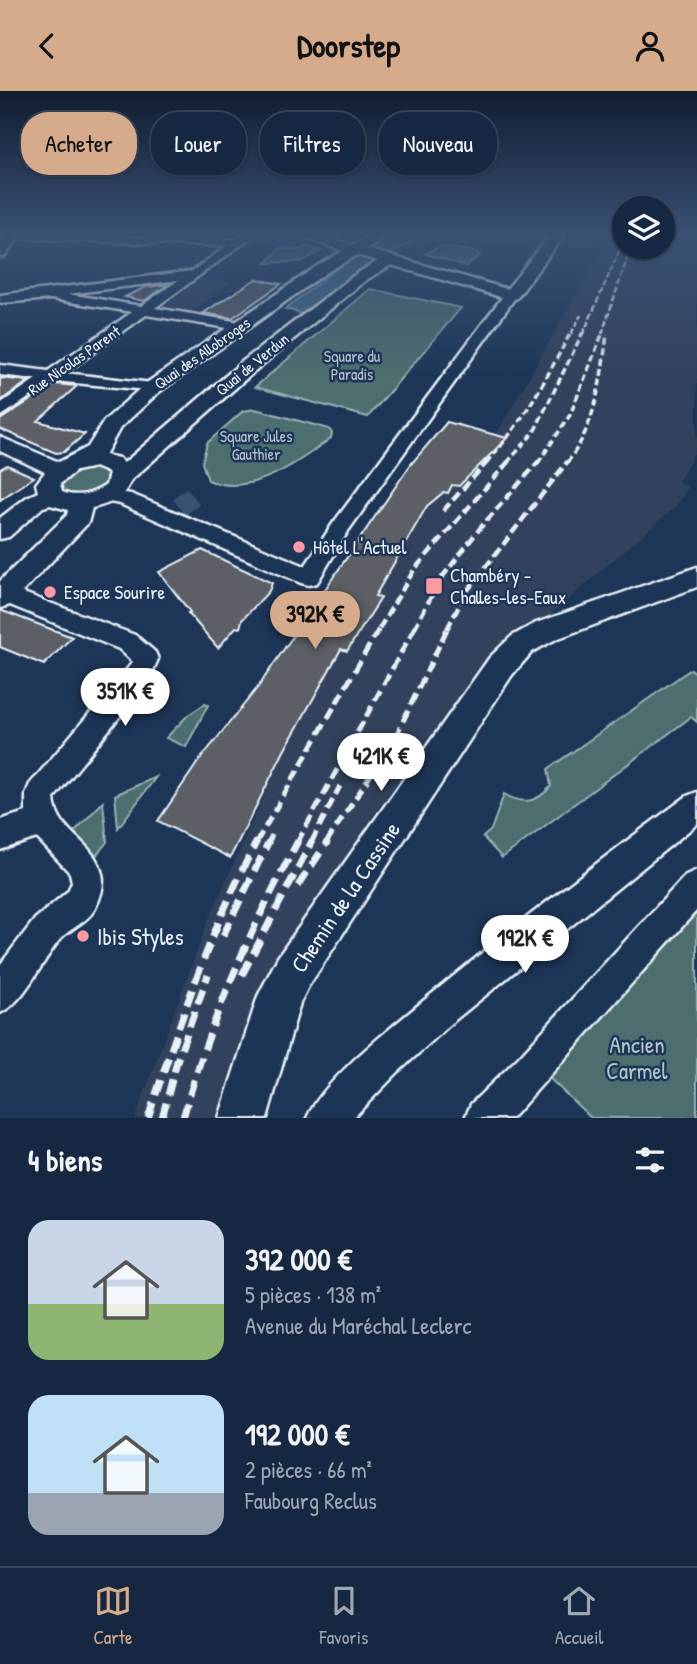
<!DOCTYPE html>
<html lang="fr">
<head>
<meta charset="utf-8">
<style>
  body { margin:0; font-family:"Patrick Hand",sans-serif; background:#1f3048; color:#f1f3f6; height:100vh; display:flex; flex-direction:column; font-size:26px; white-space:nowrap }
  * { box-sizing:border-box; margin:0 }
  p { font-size:23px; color:#9ea6b1 }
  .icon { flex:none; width:38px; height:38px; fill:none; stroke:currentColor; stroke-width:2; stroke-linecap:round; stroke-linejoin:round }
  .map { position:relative; height:1027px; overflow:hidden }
  .drawer { display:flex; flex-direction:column; background:#162841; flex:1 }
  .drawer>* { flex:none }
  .banner { position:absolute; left:21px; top:21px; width:656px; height:63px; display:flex; gap:14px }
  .tools { position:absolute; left:612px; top:105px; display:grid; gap:14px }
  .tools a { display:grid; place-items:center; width:63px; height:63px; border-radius:50%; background:#162841; box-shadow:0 2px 5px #0004,0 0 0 2px #35445a; font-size:35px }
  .price { position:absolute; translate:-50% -60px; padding:0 16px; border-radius:24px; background:#fff; color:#222; font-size:23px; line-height:46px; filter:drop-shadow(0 2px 4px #0008) }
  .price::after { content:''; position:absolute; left:50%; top:42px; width:21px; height:16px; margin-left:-10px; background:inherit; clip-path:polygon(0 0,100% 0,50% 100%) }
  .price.on { background:#d6ab8b; color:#111 }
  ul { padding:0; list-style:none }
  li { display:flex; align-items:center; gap:21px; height:175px; padding:0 28px }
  li span { display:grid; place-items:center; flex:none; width:196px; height:140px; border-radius:21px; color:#555 }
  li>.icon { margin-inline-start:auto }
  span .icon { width:84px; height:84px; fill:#fffc; stroke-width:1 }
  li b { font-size:30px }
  h2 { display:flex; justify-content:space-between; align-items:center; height:84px; padding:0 28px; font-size:30px }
  .chip { padding:0 24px; border-radius:28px; background:#162841; box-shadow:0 2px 5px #0004,0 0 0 2px #35445a; font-size:24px; line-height:63px }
  .chip.on { background:#d6ab8b; color:#111 }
  header { display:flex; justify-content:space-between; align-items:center; height:91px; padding:0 28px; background:#d6ab8b; color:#111; font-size:32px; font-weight:700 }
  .tab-bar { display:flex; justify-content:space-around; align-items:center; height:98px; border-top:2px solid #35445a; background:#162841; font-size:19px; color:#9ea6b1 }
  .tab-bar a { display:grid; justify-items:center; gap:4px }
  .tab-bar .on { color:#d6ab8b }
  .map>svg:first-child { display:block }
  .built { fill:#30425c }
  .green { fill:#4d6e6e; stroke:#9ab0b3; stroke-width:2 }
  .water { fill:#446e8c; stroke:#86a2b7; stroke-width:2 }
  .building { fill:#5b6066; stroke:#e8f1f8; stroke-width:2 }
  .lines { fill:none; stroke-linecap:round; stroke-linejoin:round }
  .minor-tunnel { stroke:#3b516f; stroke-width:21; stroke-dasharray:21 10; stroke-linecap:butt }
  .minor-casing { stroke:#e8f1f8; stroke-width:5 }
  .major-casing { stroke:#e8f1f8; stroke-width:5 }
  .minor { fill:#1d3557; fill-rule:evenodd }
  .major { fill:#1d3557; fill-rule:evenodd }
  .rail-far4 { stroke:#e8f1f8; stroke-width:2.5; stroke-dasharray:6 2.5; stroke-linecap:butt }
  .rail-far3 { stroke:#e8f1f8; stroke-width:3.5; stroke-dasharray:7 3.5; stroke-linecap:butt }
  .rail-far2 { stroke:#e8f1f8; stroke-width:4.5; stroke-dasharray:10 4.5; stroke-linecap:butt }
  .rail-far1 { stroke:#e8f1f8; stroke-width:5; stroke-dasharray:12 6; stroke-linecap:butt }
  .rail { stroke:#e8f1f8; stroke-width:7; stroke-dasharray:16 8; stroke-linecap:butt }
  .poi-dot { fill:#ff9aa2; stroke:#1d3557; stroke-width:2.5 }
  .labels { text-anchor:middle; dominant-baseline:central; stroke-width:5; stroke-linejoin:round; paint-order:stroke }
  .far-street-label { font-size:16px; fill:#e8f1f8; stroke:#1d3557 }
  .far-park-label { font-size:16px; fill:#b2c3c8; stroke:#1d3557 }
  .poi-label { font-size:19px; fill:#e8f1f8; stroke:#1d3557; text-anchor:start }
  .near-street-label { font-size:23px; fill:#e8f1f8; stroke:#1d3557 }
  .near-poi-label { font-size:23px; fill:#e8f1f8; stroke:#1d3557; text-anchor:start }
  .near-park-label { font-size:23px; fill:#b2c3c8; stroke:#1d3557 }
</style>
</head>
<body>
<header><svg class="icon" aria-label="back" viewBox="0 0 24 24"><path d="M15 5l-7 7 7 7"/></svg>Doorstep<svg class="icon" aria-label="person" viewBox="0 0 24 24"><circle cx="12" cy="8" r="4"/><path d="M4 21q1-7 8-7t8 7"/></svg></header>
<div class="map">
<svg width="697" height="1027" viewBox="0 0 697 1027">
  <rect width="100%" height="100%" fill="#1d3557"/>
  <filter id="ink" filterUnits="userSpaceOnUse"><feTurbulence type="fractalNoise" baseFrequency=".0143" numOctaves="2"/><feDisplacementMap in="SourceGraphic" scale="14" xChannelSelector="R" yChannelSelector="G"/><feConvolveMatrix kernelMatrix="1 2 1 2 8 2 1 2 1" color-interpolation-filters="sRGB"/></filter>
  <g filter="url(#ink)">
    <path class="built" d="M572,143h53v13h38v-13h34v213l-19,36 11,4 -14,20 -134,116 -44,30 -116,151 -111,168 -52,146h-83l73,-197 76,-170 57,-102 6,2 33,-53 -5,-2 68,-113 16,3 48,-48 -11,-3 107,-188 -36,-7z
      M203,186l28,5 -39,30 -29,-6z"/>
    <path class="green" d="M440,155l35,6 5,3 -14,11 -41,-12z
      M306,156l15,4 -18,10 -37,2 14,-15 18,2z
      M370,198l91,19 -93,109 -113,-30z
      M255,318l74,20 3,4 -1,5c-33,25 -82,60 -123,42l-6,-17 5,-20 36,-32z
      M89,373l20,5 2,14 -20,13 -32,-1 -4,-14z
      M691,578l6,5v48l-6,-5 -189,141 -19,-21 8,-7 13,-36c19,11 33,9 47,-8l-3,-17z
      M205,613l3,1 -22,42 -20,-9 22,-23z
      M156,686l-38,51 -3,-33z
      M103,711l4,40 -12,15 -24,-22z
      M697,809v218h-106l-45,-43z"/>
    <path class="water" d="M398,143h29l-72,38 -51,42 -19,-5 58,-45z"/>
    <path class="building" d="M256,188l25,5 -49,34 -29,-5z
      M169,193l-25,17 -19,-4 21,-10z
      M0,287l29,3 -29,20z
      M55,293l22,2 -39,35 47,13 -21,18 -8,1 -56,-24v-9z
      M447,331l60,16 -48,48 -7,-1 -4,8 -4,-1 -17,14 -52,90 6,2 -34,53 -6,-2 -57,102 -54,107 -72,-37 40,-59 60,-75 153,-223z
      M7,374l27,12 -34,23v-31z
      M202,459l70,33 -3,8 -27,29 -2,8 -4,-1 -18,21 -30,-35 2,-1 -31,-40z
      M0,519l72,27 -28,28 -44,-18z"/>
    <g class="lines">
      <path class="minor-tunnel" d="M179,416l14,-11"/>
      <g class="minor-casing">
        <path id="minor" d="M8,143l228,6 8,-6h12l-101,74 85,14 7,4 -7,4 -94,-15 -81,58 87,10 8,5 -2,3 -104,-10 -54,36v-13l36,-25 -36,-4v-10l48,6 84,-59 -81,-13 -51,4v-8l192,-24 35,-25 -214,-8zM179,189l-38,26 -73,-12z
          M511,200l6,4 -169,236 -31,52 -8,2 -8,-2 -181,-79 -22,-4 -3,-4 3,-4 7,-2 26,4 174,72 29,-44 172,-230z
          M5,495l130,49 20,17 3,7 -9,21 -95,118c2,35 40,42 48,76 3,11 -2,26 -8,36 -7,12 -23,18 -33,28 -19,22 -36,64 -61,75v-48l35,-46 33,-28 4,-9 -2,-9 -33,-35 -37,12v-30l26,-8v-18l4,-10 103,-122 -14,-13 -119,-48v-14z
          M697,701v32l-242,196 -59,54 -43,44h-46c17,-39 82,-88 115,-116 86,-71 175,-140 265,-206z
          M697,779v40l-185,208h-47l6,-14 47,-46 168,-183z"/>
      </g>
      <g class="major-casing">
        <path id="major" d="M7,143h14l-16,22 -5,1v-14z
          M295,143h21l38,11 19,-11h16l-22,15 140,40 44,-55h14l-48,64 -6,2 -120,-35 -25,15 -109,89 -126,111c-7,18 -20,24 -39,28l-4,15 -78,82 -10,3v-27l67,-66 1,-5 -18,-5 -7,2 -34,30 -9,2v-21l27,-21 11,-5 -2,-8 9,-12 -45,-21v-14l59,25 29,-15 16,-26 41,-37 172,-118 26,-15zM357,164l21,6 -22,13 -113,87 -119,102 -5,-5 -14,-3 15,-27 39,-36 168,-120zM95,376l14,6 -3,12c-13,9 -29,13 -44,7l-2,-8 16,-13z
          M697,476v20l-141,52 -24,13 -20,23 -204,312 -8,16 -33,115h-48l39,-122 20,-39 212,-300 22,-21 24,-13z"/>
      </g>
      <use href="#minor" class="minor"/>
      <use href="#major" class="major"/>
      <path class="rail-far4" d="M571,243l10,-19
        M583,243l42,-96
        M602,243l29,-87"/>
      <path class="rail-far3" d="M486,372c39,-43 58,-81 85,-131
        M507,372l27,-31 49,-100
        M538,372l32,-48 33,-83
        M567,372c29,-38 34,-83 40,-129"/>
      <path class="rail-far2" d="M443,420l45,-50
        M379,538l35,-59 95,-109
        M414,538l26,-49 41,-53 58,-66
        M447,538l20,-38 101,-130"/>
      <path class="rail-far1" d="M256,752l124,-216
        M268,752l4,-8
        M297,752l118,-216
        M311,752l29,-57
        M326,752l69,-105 53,-111"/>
      <path class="rail" d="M298,795l30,-45
        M223,845l46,-95
        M242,884l70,-134
        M148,1027c32,-95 62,-188 109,-277
        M162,1027l15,-57 31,-86
        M183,1027c27,-98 67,-188 115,-277"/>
    </g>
  </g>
  <linearGradient id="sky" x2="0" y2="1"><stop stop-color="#101d30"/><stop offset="0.5" stop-color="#3a5174"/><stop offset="1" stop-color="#3a5174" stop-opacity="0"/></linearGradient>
  <rect width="697" height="287" fill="url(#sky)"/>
  <g class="poi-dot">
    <circle cx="299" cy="456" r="7"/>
    <rect x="425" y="486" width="18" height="18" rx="3.5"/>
    <circle cx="50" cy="501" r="7"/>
    <circle cx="83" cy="845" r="7"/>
  </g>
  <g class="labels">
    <g class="far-street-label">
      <text transform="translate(202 262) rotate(-35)">Quai des Allobroges</text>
      <text transform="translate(74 269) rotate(-35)">Rue Nicolas Parent</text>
      <text transform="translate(252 273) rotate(-39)">Quai de Verdun</text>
    </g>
    <g class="far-park-label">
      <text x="352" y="265">Square du<tspan x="352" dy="18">Paradis</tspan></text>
      <text x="256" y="345">Square Jules<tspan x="256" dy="18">Gauthier</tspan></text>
    </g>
    <g class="poi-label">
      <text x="313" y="456">Hôtel L'Actuel</text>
      <text x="450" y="484">Chambéry -<tspan x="450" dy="22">Challes-les-Eaux</tspan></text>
      <text x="64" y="501">Espace Sourire</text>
    </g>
    <g class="near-street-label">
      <text transform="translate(345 806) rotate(-56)">Chemin de la Cassine</text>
    </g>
    <g class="near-poi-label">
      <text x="97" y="845">Ibis Styles</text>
    </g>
    <g class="near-park-label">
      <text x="637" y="953">Ancien<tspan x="637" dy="26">Carmel</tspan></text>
    </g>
  </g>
</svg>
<div class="tools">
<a><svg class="icon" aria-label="layers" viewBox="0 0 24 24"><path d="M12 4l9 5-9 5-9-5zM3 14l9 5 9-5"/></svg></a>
</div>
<b class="price on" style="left:315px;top:560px">392K €</b>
<b class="price" style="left:125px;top:637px">351K €</b>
<b class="price" style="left:381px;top:702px">421K €</b>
<b class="price" style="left:525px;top:884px">192K €</b>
<div class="banner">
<a class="chip on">Acheter</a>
<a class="chip">Louer</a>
<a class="chip">Filtres</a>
<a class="chip">Nouveau</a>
</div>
</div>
<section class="drawer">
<h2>4 biens<svg class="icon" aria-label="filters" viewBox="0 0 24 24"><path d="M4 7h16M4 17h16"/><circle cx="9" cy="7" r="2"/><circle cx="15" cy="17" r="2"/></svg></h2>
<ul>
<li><span style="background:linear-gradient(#c9d6e8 60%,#8fb573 0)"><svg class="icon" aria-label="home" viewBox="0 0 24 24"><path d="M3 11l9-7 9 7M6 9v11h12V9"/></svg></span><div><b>392 000 €</b><p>5 pièces · 138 m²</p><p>Avenue du Maréchal Leclerc</p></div></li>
<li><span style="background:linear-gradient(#bfe0f5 70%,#9aa5b1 0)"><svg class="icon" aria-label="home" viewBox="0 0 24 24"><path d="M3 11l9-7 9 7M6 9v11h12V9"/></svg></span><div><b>192 000 €</b><p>2 pièces · 66 m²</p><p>Faubourg Reclus</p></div></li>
</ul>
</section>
<nav class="tab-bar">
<a class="on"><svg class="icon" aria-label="map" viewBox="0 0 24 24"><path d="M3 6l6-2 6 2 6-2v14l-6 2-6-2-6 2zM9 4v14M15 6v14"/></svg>Carte</a>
<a><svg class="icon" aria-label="saved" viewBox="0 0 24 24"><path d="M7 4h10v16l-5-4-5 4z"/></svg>Favoris</a>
<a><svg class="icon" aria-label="home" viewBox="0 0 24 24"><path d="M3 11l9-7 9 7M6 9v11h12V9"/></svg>Accueil</a>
</nav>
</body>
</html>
